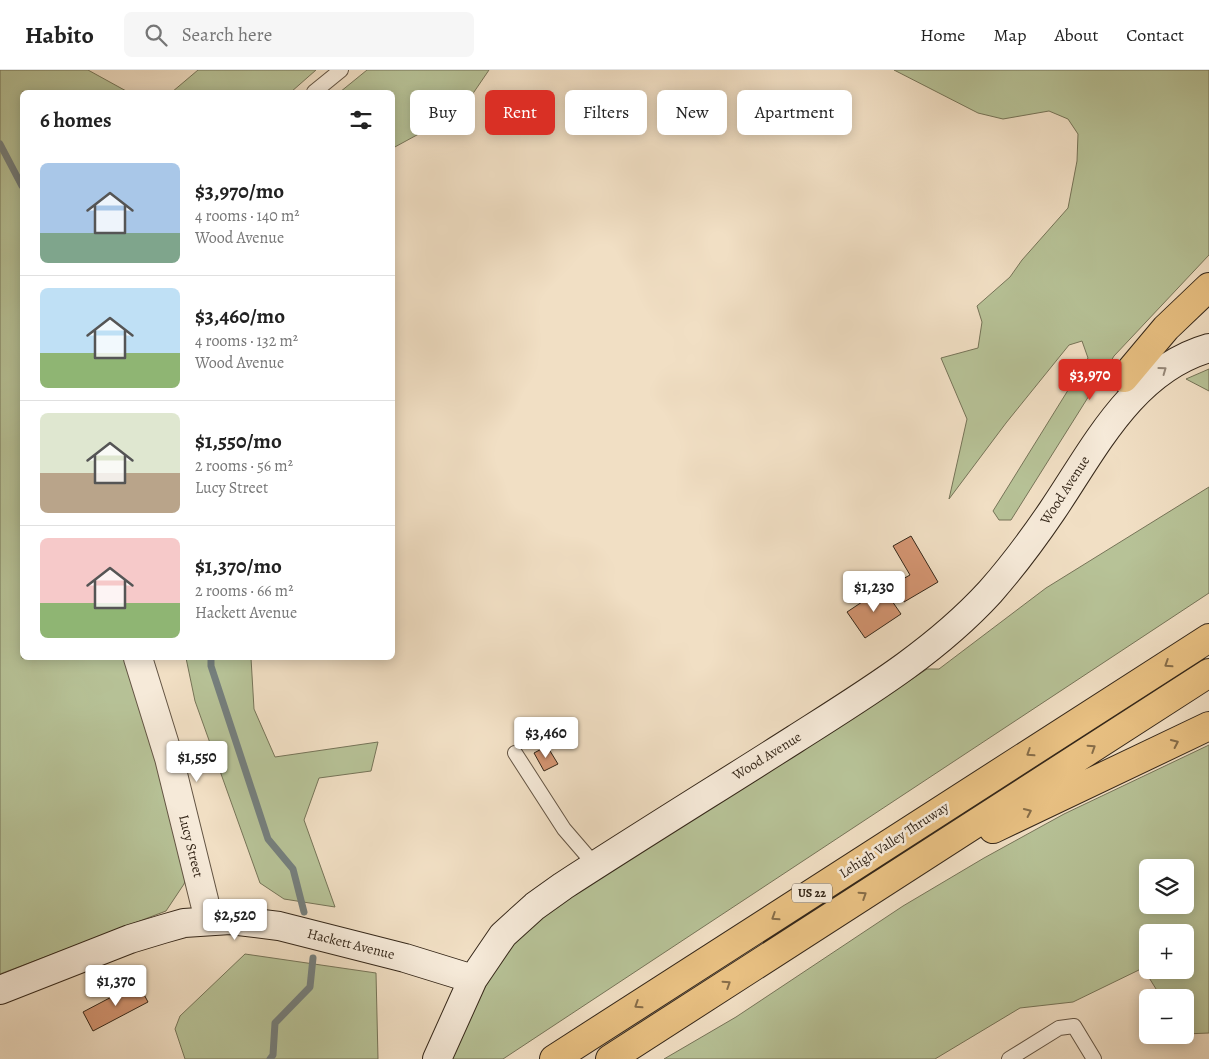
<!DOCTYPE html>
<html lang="en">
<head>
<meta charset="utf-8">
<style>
  body { margin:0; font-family:Alegreya,serif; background:#f6f6f6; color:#222; height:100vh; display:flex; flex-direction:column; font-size:19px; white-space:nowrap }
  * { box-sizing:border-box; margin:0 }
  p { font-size:16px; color:#767676 }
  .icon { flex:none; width:28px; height:28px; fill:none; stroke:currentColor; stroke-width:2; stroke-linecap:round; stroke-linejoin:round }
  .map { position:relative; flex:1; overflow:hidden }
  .side { position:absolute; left:20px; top:20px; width:375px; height:570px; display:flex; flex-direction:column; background:#fff; border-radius:8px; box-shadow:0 2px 12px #0003 }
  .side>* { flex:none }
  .banner { position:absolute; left:410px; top:20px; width:475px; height:45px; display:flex; gap:10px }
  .fabs { position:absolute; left:1139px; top:789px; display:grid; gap:10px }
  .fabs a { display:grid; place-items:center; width:55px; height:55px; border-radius:8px; background:#fff; box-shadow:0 2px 12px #0003; font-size:25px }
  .price { position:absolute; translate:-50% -42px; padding:0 11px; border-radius:5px; background:#fff; color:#222; font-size:16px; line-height:32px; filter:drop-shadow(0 1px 2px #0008) }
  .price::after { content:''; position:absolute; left:50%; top:30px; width:15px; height:11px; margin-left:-8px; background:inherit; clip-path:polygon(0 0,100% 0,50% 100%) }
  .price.current { background:#d93025; color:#fff }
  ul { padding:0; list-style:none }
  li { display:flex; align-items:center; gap:15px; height:125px; padding:0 20px }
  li+li { border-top:1px solid #e0e0e0 }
  li span { display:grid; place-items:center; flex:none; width:140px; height:100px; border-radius:8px; color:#555 }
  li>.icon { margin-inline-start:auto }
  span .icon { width:60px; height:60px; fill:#fffc; stroke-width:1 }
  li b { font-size:21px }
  h2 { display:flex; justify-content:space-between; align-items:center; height:60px; padding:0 20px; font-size:21px }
  .tag { padding:0 18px; border-radius:8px; background:#fff; box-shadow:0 2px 12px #0003; font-size:18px; line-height:45px }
  .tag.current { background:#d93025; color:#fff }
  header { display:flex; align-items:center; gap:30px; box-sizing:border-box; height:70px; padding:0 25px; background:#fff; border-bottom:1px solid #e0e0e0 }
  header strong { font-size:24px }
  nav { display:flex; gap:28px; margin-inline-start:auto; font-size:18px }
  .search { width:350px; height:45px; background:#f6f6f6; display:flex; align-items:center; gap:12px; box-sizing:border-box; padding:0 18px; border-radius:8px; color:#767676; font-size:19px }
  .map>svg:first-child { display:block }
  .green { fill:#b7c297; stroke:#767458; fill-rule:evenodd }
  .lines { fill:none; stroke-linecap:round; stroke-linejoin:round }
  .stream { stroke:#757f7d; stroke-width:7 }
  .building { fill:#d49572; stroke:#352719 }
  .service-casing { stroke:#645544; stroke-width:16 }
  .minor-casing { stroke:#645544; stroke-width:30 }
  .secondary-casing { stroke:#352719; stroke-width:30 }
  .motorway-casing { stroke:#352719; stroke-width:30 }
  .service { stroke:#f6ead9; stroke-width:14 }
  .minor { stroke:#f6ead9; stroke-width:28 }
  .secondary { stroke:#f6ead9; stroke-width:28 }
  .motorway { stroke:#e8c082; stroke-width:28 }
  .oneway { stroke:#968879 }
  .oneway2 { stroke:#866c48 }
  .labels { text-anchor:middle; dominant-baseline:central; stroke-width:5; stroke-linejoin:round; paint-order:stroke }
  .shield { fill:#f6ead9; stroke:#6f6253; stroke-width:1 }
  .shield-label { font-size:12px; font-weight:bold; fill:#352719 }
  .street-label { font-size:14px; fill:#352719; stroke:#f6ead9 }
</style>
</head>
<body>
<header>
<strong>Habito</strong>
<div class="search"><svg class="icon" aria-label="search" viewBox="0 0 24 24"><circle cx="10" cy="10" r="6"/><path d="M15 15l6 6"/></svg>Search here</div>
<nav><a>Home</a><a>Map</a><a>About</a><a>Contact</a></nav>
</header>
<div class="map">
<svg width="1209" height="989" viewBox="0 0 1209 989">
  <rect width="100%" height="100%" fill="#f1dfc4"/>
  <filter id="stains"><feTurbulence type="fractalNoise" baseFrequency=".004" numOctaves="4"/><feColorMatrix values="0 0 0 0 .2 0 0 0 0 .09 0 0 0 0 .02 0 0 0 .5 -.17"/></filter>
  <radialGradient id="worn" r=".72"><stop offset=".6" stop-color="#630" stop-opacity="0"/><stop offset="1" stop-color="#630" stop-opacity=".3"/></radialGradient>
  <path class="green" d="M0,0h88l40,22h-106v566h103l64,212 -5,14 -18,27 -166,63z
    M198,0h118l-25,22h-119z
    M367,0h122l-28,41 -68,37 -1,-56h-52z
    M894,0h315v185l-95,101 -103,164h-12l-6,-9 95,-153 -6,-17 -13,4 -63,78 -57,76 18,-80 -26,-61 37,-10 4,-26 -5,-16 33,-29 12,-17 46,-52 9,-47 1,-27 -10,-15 -19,-8 -46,8 -25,-6z
    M1209,299v22l-23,-12z
    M1209,417v106l-706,466h-53c24,-53 50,-112 98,-149 15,-11 31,-21 47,-32l302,-189 30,-20h12l107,-81z
    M186,588h65l3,51 21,48 103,-15 -7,29 -52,7 -15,42 31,87 -51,-8 -24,-16 -65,-182z
    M1209,675v288l-24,1v-36l-24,-1 -18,-29 -70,34 -53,6 -85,51h-271l72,-42 167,-111 81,-48 80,-44zM1148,798h37v37h-37zM1148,862h37v38h-37z
    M245,884l131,19 2,86h-193l-10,-30 5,-13z"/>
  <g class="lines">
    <path class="stream" d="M0,74l22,42
      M211,588v8l57,173 25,30 11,43
      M270,989l3,-4 2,-32 35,-36 3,-29"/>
  </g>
  <path class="building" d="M911,466l27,46 -34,20 -10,-18 16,-9 -17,-29z
    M883,518l18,26 -36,24 -18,-26z
    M547,676l11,18 -14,7 -10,-18z
    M138,913l10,19 -55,29 -10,-19z"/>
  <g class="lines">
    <g class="service-casing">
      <path id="service" d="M314,22l27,-22
        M515,683l49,76 31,36
        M1009,989l50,-31 15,-2 20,33"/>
    </g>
    <g class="minor-casing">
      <path id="minor" d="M138,588l31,100 40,162"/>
    </g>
    <g class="secondary-casing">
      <path id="secondary" d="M0,920l130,-51 33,-10 21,-6 46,-3 49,6 126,32 68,21
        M437,989l36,-80 30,-44 32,-29 28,-20c77,-50 155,-98 232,-147 69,-44 139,-86 195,-147 22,-25 43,-53 62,-81 42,-62 80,-141 157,-163"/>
    </g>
    <g class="motorway-casing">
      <path id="motorway" d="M1124,308l42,-50 43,-41
        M993,759l216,-103
        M554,989l655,-421
        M610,989l599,-386"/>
    </g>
    <use href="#service" class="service"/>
    <use href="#minor" class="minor"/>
    <use href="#secondary" class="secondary"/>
    <use href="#motorway" class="motorway"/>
  </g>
  <defs><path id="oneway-chevron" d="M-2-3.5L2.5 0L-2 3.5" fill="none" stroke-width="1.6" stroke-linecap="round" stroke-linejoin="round" transform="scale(1.25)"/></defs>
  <use class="oneway" href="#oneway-chevron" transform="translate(1163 300) rotate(-36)"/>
  <g class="oneway2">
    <use href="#oneway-chevron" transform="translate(1168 594) rotate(147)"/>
    <use href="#oneway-chevron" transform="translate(1175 673) rotate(-25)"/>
    <use href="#oneway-chevron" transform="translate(1092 678) rotate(-33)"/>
    <use href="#oneway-chevron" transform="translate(1030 683) rotate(147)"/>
    <use href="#oneway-chevron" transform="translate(1028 742) rotate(-25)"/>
    <use href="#oneway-chevron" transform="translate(863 825) rotate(-33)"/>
    <use href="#oneway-chevron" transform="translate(775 847) rotate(147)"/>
    <use href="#oneway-chevron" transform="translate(727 914) rotate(-33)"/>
    <use href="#oneway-chevron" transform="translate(638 935) rotate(147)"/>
  </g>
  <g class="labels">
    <rect class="shield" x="792" y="813.5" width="40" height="19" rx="4"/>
    <g class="shield-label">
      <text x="812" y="823">US 22</text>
    </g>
    <g class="street-label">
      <text transform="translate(1065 420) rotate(-57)">Wood Avenue</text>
      <text transform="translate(767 686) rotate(-32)">Wood Avenue</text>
      <text transform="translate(894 770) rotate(-33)">Lehigh Valley Thruway</text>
      <text transform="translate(191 776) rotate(76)">Lucy Street</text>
      <text transform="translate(351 874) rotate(14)">Hackett Avenue</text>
    </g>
  </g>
  <rect width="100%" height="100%" filter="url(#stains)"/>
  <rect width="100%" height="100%" fill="url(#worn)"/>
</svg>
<div class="fabs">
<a><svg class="icon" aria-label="layers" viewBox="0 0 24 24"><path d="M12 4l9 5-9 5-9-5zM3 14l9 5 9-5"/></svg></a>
<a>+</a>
<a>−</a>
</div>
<b class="price current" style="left:1090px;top:331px">$3,970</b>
<b class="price" style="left:874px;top:543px">$1,230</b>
<b class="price" style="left:546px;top:689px">$3,460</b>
<b class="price" style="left:197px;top:713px">$1,550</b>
<b class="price" style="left:235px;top:871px">$2,520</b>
<b class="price" style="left:116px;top:937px">$1,370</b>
<div class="banner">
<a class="tag">Buy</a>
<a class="tag current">Rent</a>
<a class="tag">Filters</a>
<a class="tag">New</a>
<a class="tag">Apartment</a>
</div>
<section class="side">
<h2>6 homes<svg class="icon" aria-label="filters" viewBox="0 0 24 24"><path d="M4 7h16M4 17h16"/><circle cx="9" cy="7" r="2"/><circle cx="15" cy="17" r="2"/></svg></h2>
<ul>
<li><span style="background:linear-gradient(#a9c7e8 70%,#7fa58c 0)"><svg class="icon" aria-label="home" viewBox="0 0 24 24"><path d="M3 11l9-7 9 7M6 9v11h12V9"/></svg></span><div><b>$3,970/mo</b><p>4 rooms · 140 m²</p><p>Wood Avenue</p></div></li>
<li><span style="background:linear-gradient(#bfe0f5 65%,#8fb573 0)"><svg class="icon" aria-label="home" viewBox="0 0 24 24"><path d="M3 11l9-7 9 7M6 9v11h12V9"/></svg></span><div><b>$3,460/mo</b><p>4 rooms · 132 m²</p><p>Wood Avenue</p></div></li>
<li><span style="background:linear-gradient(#dfe7d0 60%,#b9a48a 0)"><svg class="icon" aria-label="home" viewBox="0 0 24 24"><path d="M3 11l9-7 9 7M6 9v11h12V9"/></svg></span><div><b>$1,550/mo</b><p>2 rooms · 56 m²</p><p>Lucy Street</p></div></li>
<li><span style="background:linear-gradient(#f6c9c9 65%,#8fb573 0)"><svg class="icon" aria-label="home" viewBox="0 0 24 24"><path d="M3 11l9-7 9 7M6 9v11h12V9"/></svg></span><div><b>$1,370/mo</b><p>2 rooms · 66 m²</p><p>Hackett Avenue</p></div></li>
</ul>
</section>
</div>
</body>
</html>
